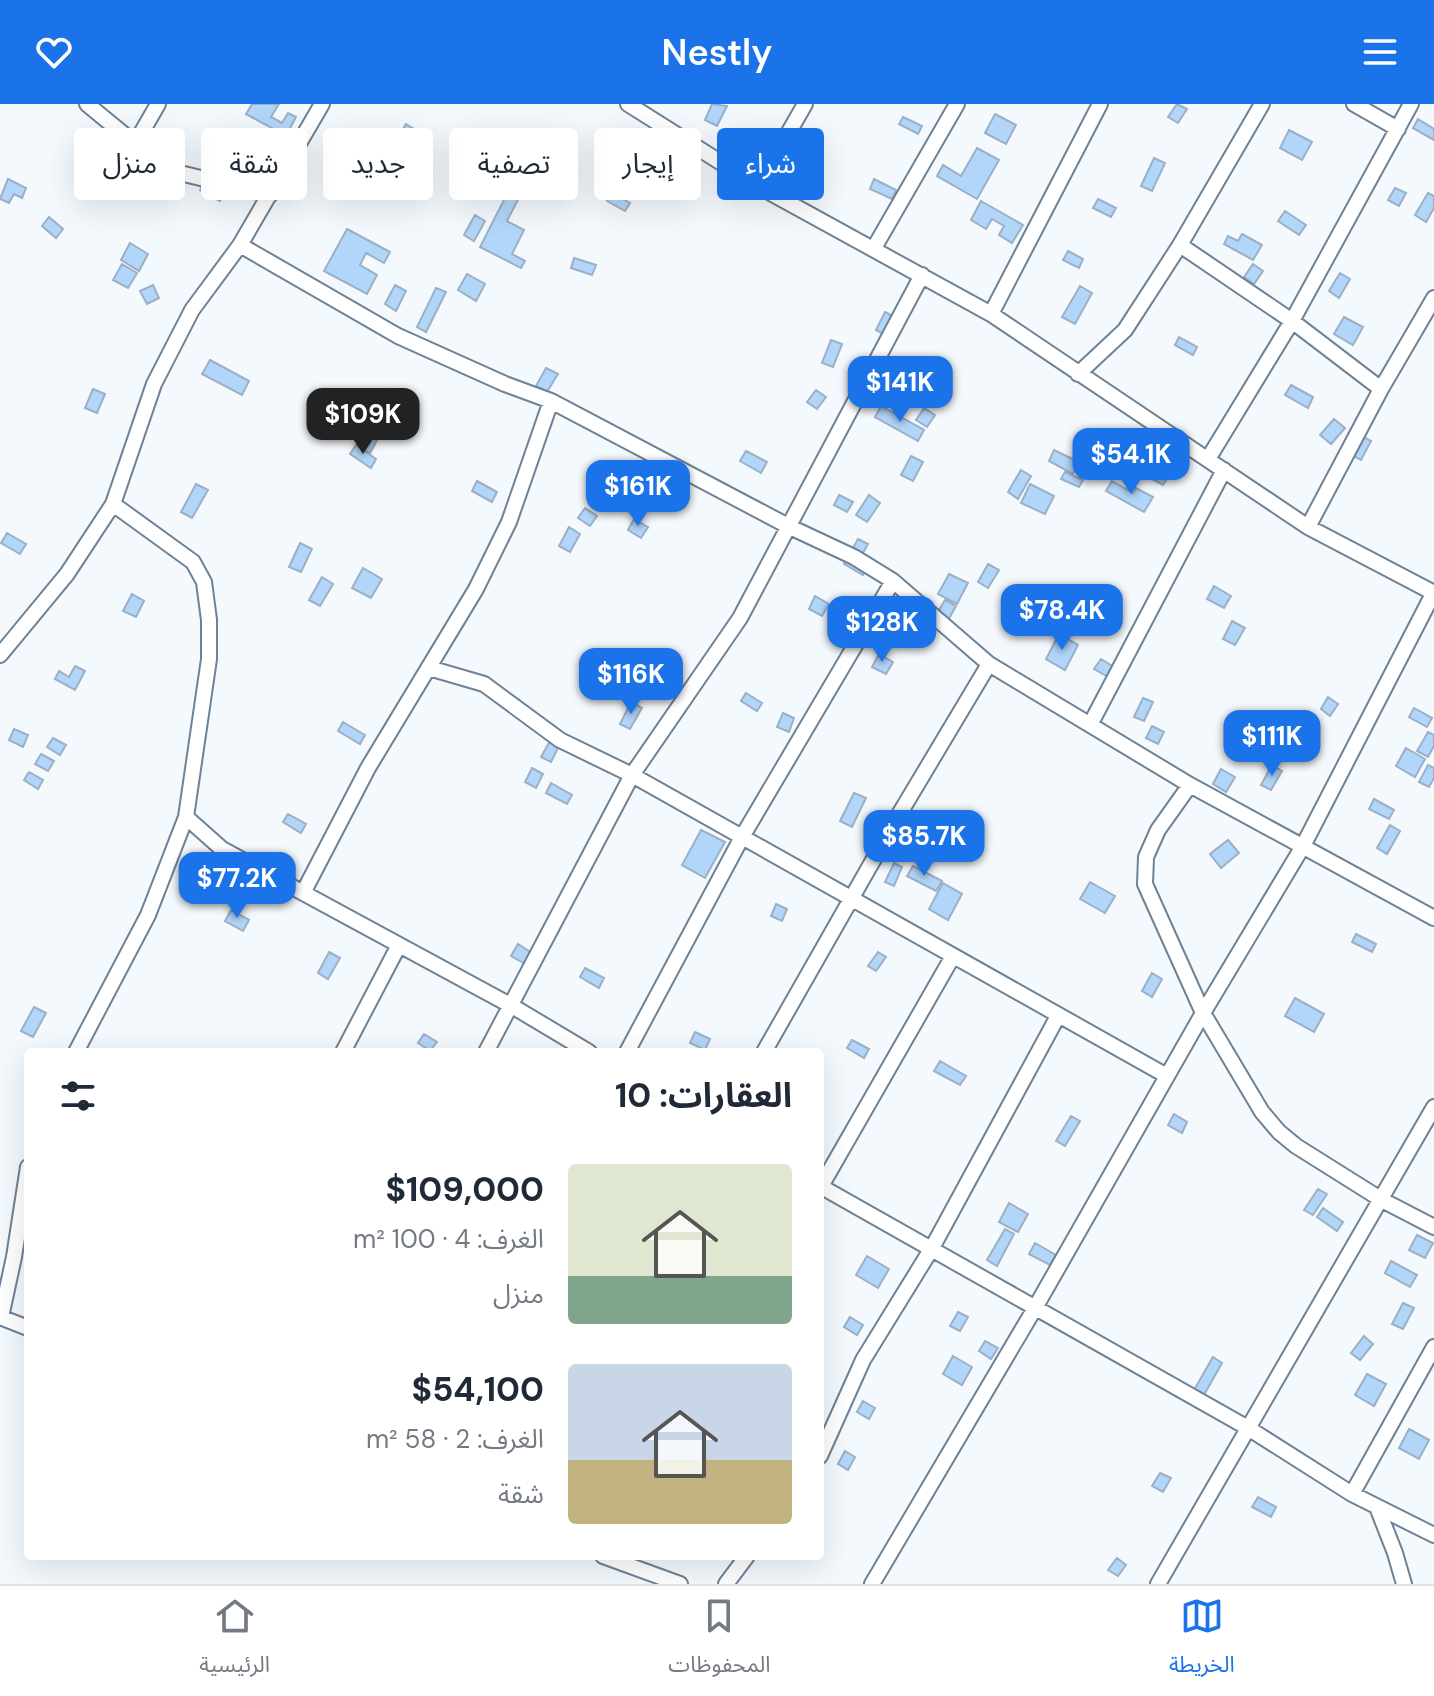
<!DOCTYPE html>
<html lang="ar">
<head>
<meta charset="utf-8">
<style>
  body { margin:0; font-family:"DM Sans","Noto Sans Arabic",sans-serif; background:#f6f6f7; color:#1f2937; direction:rtl; height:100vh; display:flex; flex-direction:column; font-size:30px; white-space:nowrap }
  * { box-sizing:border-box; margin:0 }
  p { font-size:26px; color:#747a83 }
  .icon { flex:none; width:44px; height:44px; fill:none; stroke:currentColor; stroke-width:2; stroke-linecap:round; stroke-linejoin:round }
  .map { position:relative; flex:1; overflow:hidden; direction:ltr }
  .side { position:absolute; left:24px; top:944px; width:800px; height:512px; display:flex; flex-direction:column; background:#fff; border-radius:8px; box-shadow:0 8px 32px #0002; direction:rtl }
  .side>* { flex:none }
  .top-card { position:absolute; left:24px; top:24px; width:800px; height:72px; direction:rtl; display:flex; gap:16px }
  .price { position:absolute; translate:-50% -68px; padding:0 18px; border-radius:16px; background:#1a73e8; color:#fff; font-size:26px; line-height:52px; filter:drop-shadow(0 2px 4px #0008) }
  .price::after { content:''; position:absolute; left:50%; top:48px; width:24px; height:18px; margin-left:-12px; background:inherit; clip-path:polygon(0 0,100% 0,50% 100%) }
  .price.current { background:#222; color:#fff }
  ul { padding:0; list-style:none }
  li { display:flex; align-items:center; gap:24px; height:200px; padding:0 32px }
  li span { display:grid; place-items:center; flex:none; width:224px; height:160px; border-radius:8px; color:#555 }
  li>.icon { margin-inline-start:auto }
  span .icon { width:96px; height:96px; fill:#fffc; stroke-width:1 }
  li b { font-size:34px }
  h2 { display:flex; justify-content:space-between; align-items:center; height:96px; padding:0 32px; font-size:34px }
  .chip { padding:0 28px; border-radius:8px; background:#fff; box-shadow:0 8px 32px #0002; font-size:28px; line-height:72px }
  .chip.current { background:#1a73e8; color:#fff }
  header { display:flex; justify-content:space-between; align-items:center; height:104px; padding:0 32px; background:#1a73e8; color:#fff; font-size:36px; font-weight:600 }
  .dock { display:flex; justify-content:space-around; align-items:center; height:112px; border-top:2px solid #e0e1e3; background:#fff; font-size:22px; color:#747a83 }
  .dock a { display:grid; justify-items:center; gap:4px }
  .dock .current { color:#1a73e8 }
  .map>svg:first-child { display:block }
  .building { fill:#b2d6f9; stroke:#9bb0c5; stroke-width:2 }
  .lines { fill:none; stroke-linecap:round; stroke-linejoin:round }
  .street-casing { stroke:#6e8296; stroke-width:18 }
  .street { stroke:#fff; stroke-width:14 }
</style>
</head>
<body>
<header><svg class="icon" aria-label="menu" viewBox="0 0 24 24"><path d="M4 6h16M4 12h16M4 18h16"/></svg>Nestly<svg class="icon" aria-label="heart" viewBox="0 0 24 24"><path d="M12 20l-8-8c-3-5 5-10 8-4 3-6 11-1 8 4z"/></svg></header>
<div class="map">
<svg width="1434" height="1480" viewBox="0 0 1434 1480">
  <rect width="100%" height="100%" fill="#f4f9fd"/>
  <path class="building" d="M252,0h27l-8,13 11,6 6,-10 8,4 -10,19 -40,-22z
    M712,0l15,2 -10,20 -12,-6z
    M1177,0l10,5 -9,14 -10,-6z
    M995,10l21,11 -10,19 -21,-11z
    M903,13l19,9 -4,8 -19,-10z
    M1418,15l16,10v11l-21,-12z
    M406,20l13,8 -11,18 -13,-7z
    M1289,26l23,12 -10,18 -22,-12z
    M230,34l13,7 -11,19 -12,-7z
    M977,44l22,12 -22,39 -40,-23 6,-11 18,11z
    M619,47l19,10 -6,10 -8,-5 -4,6 -9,-5z
    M516,53l9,4 -11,21 -9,-5z
    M1154,54l11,5 -13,28 -11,-5z
    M393,56l18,10 -11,20 -19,-10z
    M211,67l19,10 -10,20 -20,-11z
    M8,75l18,9 -4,10 -8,-4 -5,9 -9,-4z
    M874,75l22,11 -4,9 -22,-10z
    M1395,84l11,5 -7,13 -11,-6z
    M509,86l11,6 -13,25 17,9 -12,24 13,7 -4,7 -41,-21z
    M612,89l18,10 -5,8 -18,-10z
    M1428,89l6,3v12l-8,14 -11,-7z
    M1098,95l18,9 -5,9 -18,-9z
    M981,97l42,24 -11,18 -13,-8 5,-9 -12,-7 -6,10 -15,-9z
    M1285,107l21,14 -7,10 -21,-14z
    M475,111l10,6 -11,20 -10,-6z
    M49,113l14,12 -7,9 -14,-12z
    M347,125l43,23 -6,11 -18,-10 -6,12 17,10 -10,19 -43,-23z
    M1242,130l20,11 -9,15 -29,-16 4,-8 10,5z
    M130,139l18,11 -9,17 -18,-11z
    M1068,147l15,8 -4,9 -16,-8z
    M574,154l22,7 -4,10 -21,-7z
    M122,160l15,9 -9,15 -15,-8z
    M1253,160l10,7 -9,13 -10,-7z
    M1340,169l10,6 -11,19 -10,-7z
    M467,170l18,10 -9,17 -18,-11z
    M153,181l6,13 -12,6 -7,-13z
    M395,181l11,6 -10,20 -11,-7z
    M1080,182l12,7 -17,31 -13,-7z
    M436,184l10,4 -20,40 -9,-5z
    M885,208l11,6 -9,18 -11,-6z
    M1344,213l19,10 -10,18 -19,-11z
    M1179,233l18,10 -4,8 -18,-10z
    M831,236l11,4 -9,23 -11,-4z
    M210,256l39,21 -7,14 -40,-21z
    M546,264l12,6 -11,18 -11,-6z
    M928,266l10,5 -7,14 -10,-6z
    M1291,281l22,12 -5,11 -23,-13z
    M93,285l12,5 -8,19 -12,-5z
    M389,285l11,6 -9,17 -12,-6z
    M816,286l10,7 -9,12 -10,-7z
    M881,302l43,24 -6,11 -43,-24z
    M924,304l11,7 -8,12 -11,-7z
    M376,308l13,6 -19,35 -12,-7z
    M1334,315l11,9 -14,16 -11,-9z
    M1353,327l18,10 -10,19 -19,-10z
    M356,341l20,14 -5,9 -21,-14z
    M1054,346l25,12 -6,12 -24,-13z
    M746,347l21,11 -6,11 -21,-12z
    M911,352l12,6 -10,19 -12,-6z
    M1160,361l11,7 -8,13 -11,-6z
    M1021,366l10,6 -13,23 -10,-7z
    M1065,368l18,8 -4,7 -18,-8z
    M477,377l20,11 -5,10 -20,-11z
    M1112,377l21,12 3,-5 17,9 -9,15 -38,-21z
    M196,380l12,6 -16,28 -11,-6z
    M1030,380l24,12 -9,18 -24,-11z
    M839,391l14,7 -6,10 -13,-7z
    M869,391l11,8 -13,19 -11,-7z
    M585,404l12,8 -7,10 -12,-8z
    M634,415l14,8 -7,11 -13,-8z
    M569,423l11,7 -10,18 -11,-6z
    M7,429l19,11 -6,10 -19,-11z
    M858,435l10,5 -9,16 9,5 -5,10 -19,-11z
    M300,439l12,6 -11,23 -12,-5z
    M988,460l11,6 -11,18 -10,-6z
    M363,464l19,11 -11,19 -19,-10z
    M949,470l19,9 -11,21 -19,-10z
    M322,473l11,7 -13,22 -11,-6z
    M1214,482l17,10 -7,12 -17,-9z
    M132,490l12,7 -8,16 -13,-6z
    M815,492l14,8 -7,12 -13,-7z
    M945,496l11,6 -10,18 -11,-7z
    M1232,517l13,7 -10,17 -12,-6z
    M1059,530l19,11 -13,25 -19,-11z
    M879,550l14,8 -7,12 -14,-7z
    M1101,555l13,8 -6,10 -14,-8z
    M75,562l10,5 -10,19 -20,-11 4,-8 10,6z
    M746,589l16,10 -5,8 -16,-10z
    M1328,593l10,7 -8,12 -9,-7z
    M1143,594l10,4 -9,19 -10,-4z
    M631,598l11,6 -12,21 -10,-5z
    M1414,604l18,10 -5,9 -18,-10z
    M783,609l11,5 -5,14 -12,-5z
    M343,618l22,13 -5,9 -22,-13z
    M1152,622l12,6 -6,12 -12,-6z
    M14,625l14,6 -5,12 -14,-7z
    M1428,628l6,3v11l-6,11 -11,-6z
    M53,634l13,7 -6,10 -13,-8z
    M551,635l9,5 -9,18 -10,-5z
    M1281,635l11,6 -9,15 -10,-6z
    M1406,644l19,11 -10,18 -19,-11z
    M41,650l13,7 -6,10 -13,-7z
    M1272,661l10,6 -11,19 -10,-5z
    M1428,661l6,3v10l-5,9 -10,-5z
    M532,664l11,6 -7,14 -11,-6z
    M1221,665l14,8 -9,15 -13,-8z
    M29,668l14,8 -5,9 -14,-9z
    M551,679l21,12 -5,9 -21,-11z
    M854,689l12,5 -14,29 -12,-6z
    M1374,695l20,11 -5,9 -20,-10z
    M288,710l18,10 -5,9 -18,-11z
    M1390,721l10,6 -13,23 -10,-6z
    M701,726l24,12 -20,36 -23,-13z
    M1228,736l11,13 -18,15 -11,-14z
    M894,759l8,4 -8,19 -9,-4z
    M913,762l29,15 -6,10 -29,-15z
    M1090,778l25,14 -10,17 -25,-14z
    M943,779l19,11 -14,26 -19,-11z
    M776,800l11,5 -5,12 -11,-5z
    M231,806l18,10 -6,11 -18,-10z
    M1356,830l20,10 -4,8 -20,-10z
    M518,840l22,14 -6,11 -23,-13z
    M329,848l11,6 -12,21 -10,-6z
    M878,848l8,5 -10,14 -8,-5z
    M585,864l19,10 -5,10 -19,-11z
    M1152,869l10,6 -10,18 -10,-6z
    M1295,894l29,16 -10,18 -29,-16z
    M34,903l12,6 -13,24 -12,-6z
    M695,928l15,7 -5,11 -15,-7z
    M424,930l13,8 -7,9 -12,-8z
    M852,936l17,9 -5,9 -17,-10z
    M940,957l26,15 -6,9 -26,-14z
    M1174,1010l13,8 -5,11 -14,-8z
    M1071,1012l9,5 -15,25 -9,-5z
    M1318,1085l9,5 -14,21 -9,-5z
    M1009,1099l19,11 -10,18 -19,-10z
    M1323,1104l20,14 -6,9 -20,-14z
    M1005,1125l9,5 -17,32 -10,-6z
    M1417,1131l16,8 -8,15 -16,-8z
    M1035,1139l21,12 -6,10 -21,-11z
    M867,1152l22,13 -11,19 -22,-13z
    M1391,1157l26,14 -7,12 -25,-14z
    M1403,1199l11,5 -11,21 -11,-5z
    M958,1208l10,5 -8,14 -10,-5z
    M850,1213l13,8 -6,10 -13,-8z
    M1364,1232l9,8 -13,16 -9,-7z
    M985,1237l13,7 -7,11 -12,-8z
    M953,1252l19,11 -10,18 -19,-11z
    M1213,1253l9,6 -18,32 -10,-5z
    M1367,1270l19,10 -12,22 -19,-11z
    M863,1297l12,7 -6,11 -12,-7z
    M1409,1325l20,11 -10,19 -20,-11z
    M845,1347l10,6 -7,13 -10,-6z
    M1160,1369l11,5 -8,14 -11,-6z
    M1258,1393l18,10 -5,10 -19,-10z
    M1117,1454l9,7 -8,11 -10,-6z"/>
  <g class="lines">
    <g class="street-casing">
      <path id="street" d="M87,0l68,56 25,13 90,22
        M628,0l130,82 233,128 317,213 126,66
        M1354,0l44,25
        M135,40l23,-40
        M758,82l47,-82
        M240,141l158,91 107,48 46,17 239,126 64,30 39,24 96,83 201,121 244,133
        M1180,141l112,76 89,68
        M874,144l83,-144
        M991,210l109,-210
        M1078,270l47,-44 55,-85 82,-141
        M1208,355l84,-138 119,-217
        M1308,423l73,-138 53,-91
        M0,551l67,-81 46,-70 41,-120 38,-74 48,-65 82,-141
        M429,564l55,16 76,56 72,35 535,301
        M1090,621l134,-255
        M1190,681l-32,45 -12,27 -1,27 58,129 59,99 17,20 17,14 86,54 52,27
        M186,713l36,32 290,157 77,46
        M303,789l65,-125 108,-179 33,-67 42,-121
        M76,948l72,-137 38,-98 23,-158v-39l-5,-38 -11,-20 -80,-58
        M343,948l56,-107
        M486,948l146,-277 108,-157 182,-343
        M627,948l115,-215 151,-256
        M764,948l136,-239 89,-149
        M820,1082l428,242 104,66 82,41
        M820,1084l133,-232
        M0,1213l28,11
        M1,1213l13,-60 14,-90
        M820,1352l43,-96 69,-112 126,-232
        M1352,1390l82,-147
        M1377,1403l18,46 9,31
        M603,1452l77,28
        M726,1480l21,-28
        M872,1480l163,-276 168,-295 100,-167 131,-254
        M1158,1480l276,-477"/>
    </g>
    <use href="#street" class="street"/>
  </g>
</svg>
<b class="price" style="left:900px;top:320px">$141K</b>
<b class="price current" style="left:363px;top:352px">$109K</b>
<b class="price" style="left:1131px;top:392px">$54.1K</b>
<b class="price" style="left:638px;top:424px">$161K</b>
<b class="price" style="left:1062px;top:548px">$78.4K</b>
<b class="price" style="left:882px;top:560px">$128K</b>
<b class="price" style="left:631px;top:612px">$116K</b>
<b class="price" style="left:1272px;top:674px">$111K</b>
<b class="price" style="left:924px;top:774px">$85.7K</b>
<b class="price" style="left:237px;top:816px">$77.2K</b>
<div class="top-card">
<a class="chip current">شراء</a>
<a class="chip">إيجار</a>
<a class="chip">تصفية</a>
<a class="chip">جديد</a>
<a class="chip">شقة</a>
<a class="chip">منزل</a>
</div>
<section class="side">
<h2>العقارات: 10<svg class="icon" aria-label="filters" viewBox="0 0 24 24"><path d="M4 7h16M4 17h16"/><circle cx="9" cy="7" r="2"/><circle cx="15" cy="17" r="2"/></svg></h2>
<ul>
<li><span style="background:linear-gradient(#dfe7d0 70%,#7fa58c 0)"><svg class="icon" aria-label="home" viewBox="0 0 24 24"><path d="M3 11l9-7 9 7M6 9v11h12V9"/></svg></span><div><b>$109,000</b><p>الغرف: 4 · 100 m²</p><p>منزل</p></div></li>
<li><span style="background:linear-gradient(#c9d6e8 60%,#c2b280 0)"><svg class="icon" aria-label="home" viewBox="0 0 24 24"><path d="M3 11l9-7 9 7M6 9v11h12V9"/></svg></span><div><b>$54,100</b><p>الغرف: 2 · 58 m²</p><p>شقة</p></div></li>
</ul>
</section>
</div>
<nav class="dock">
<a class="current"><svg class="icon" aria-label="map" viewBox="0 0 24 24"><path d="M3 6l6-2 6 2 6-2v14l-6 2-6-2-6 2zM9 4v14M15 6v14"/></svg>الخريطة</a>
<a><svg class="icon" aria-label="saved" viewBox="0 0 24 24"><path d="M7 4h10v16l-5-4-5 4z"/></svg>المحفوظات</a>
<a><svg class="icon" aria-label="home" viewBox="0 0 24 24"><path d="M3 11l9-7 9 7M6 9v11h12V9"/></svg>الرئيسية</a>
</nav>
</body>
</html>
